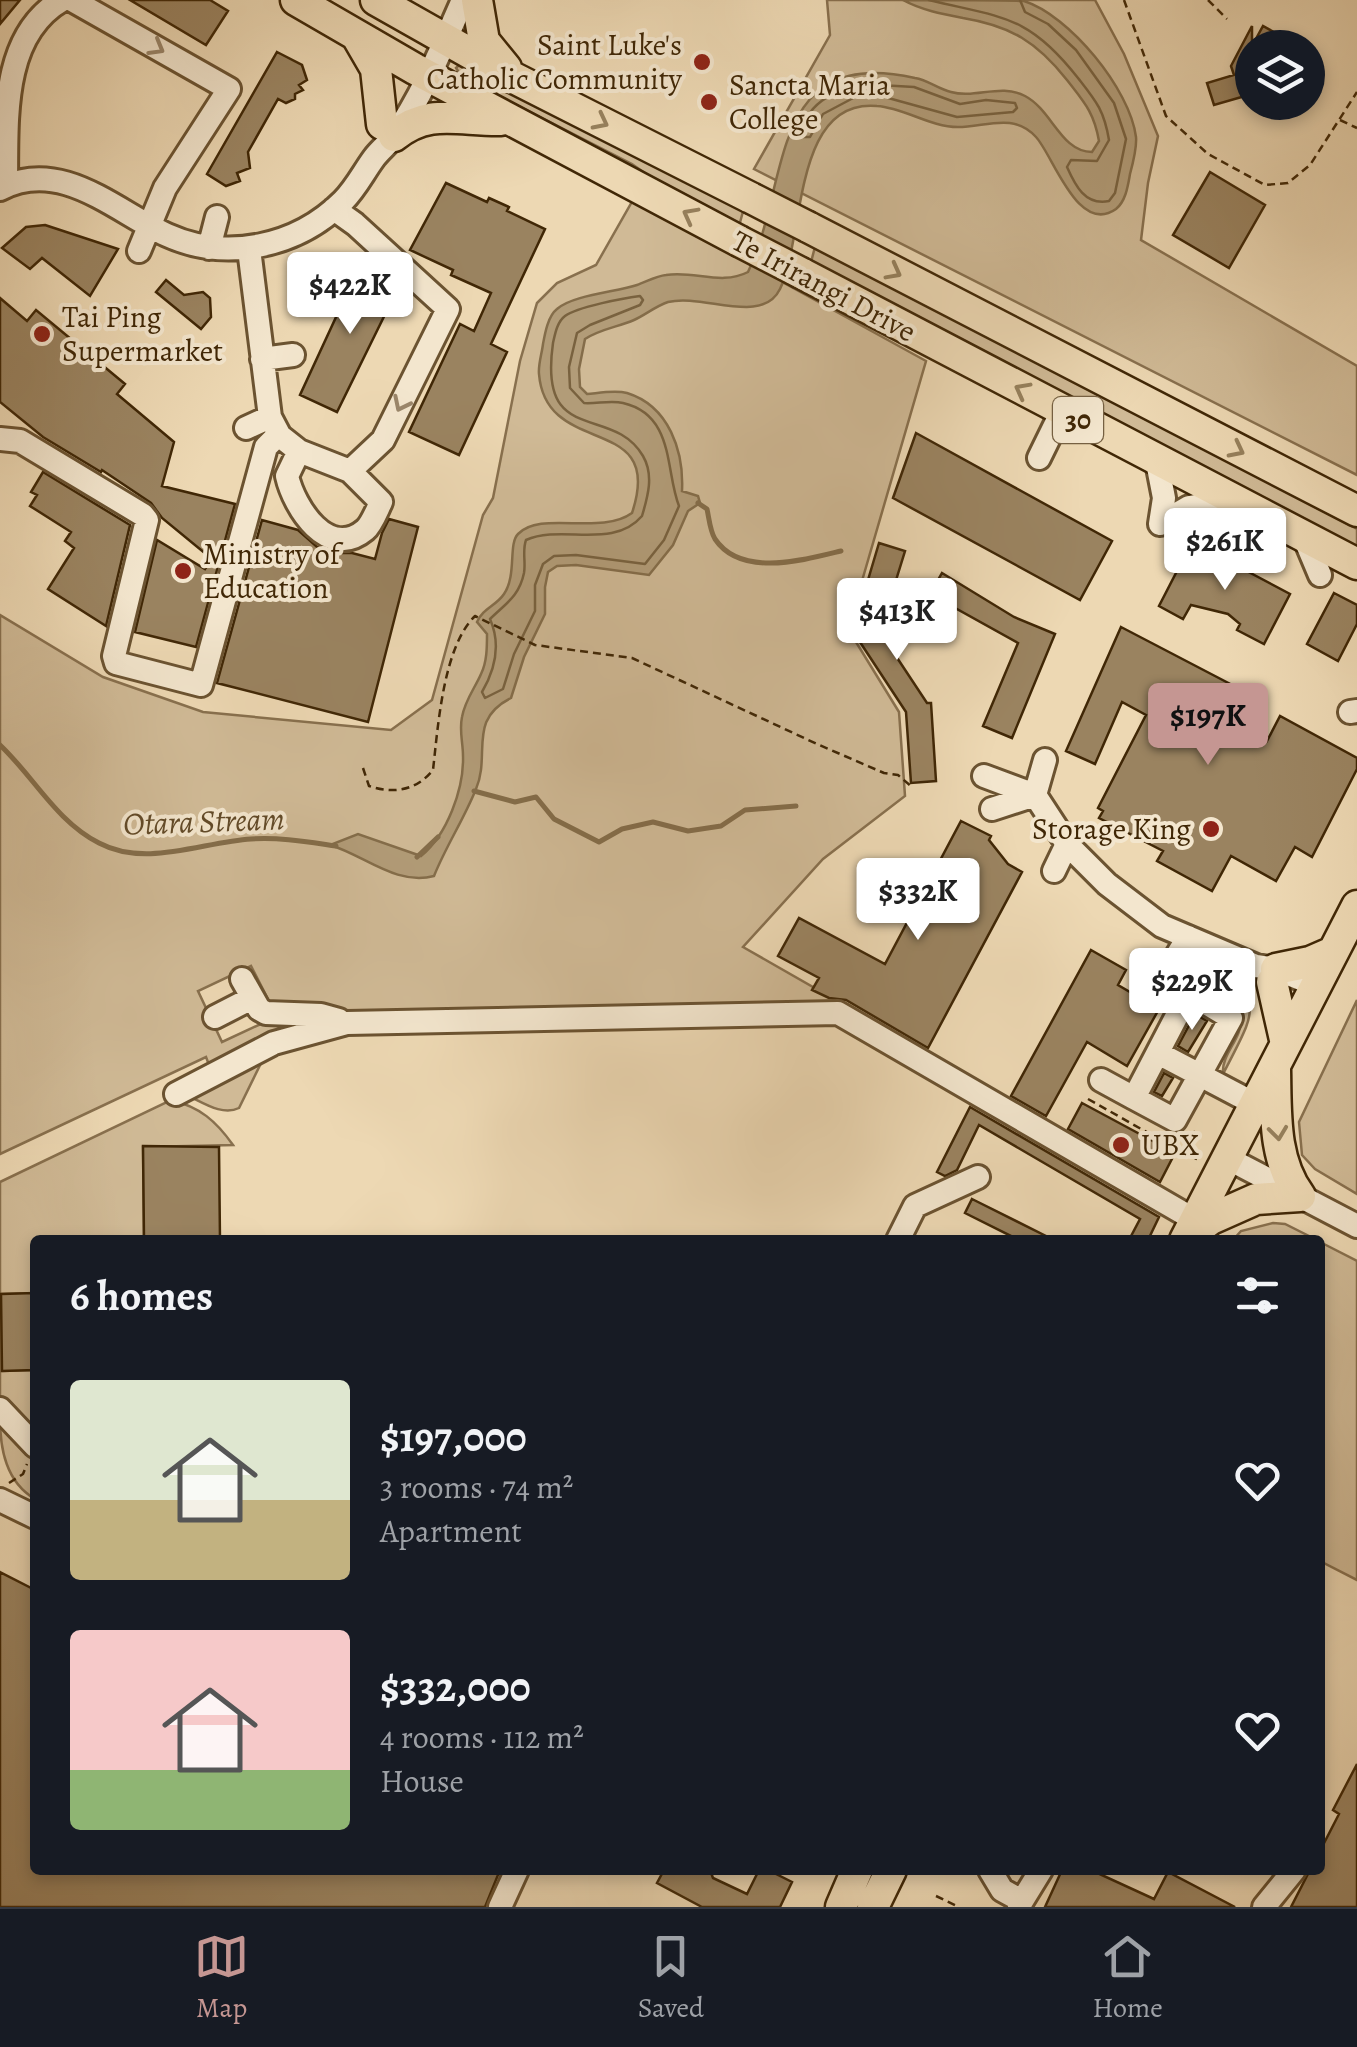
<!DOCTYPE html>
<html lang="en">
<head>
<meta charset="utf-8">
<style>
  body { margin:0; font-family:Alegreya,serif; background:#242831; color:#f1f3f6; height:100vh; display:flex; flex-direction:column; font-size:38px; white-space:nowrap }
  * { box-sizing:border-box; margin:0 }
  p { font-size:32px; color:#9ea1a6 }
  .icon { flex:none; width:55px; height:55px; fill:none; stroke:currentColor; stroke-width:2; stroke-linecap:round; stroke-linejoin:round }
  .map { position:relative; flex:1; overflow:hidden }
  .side { position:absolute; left:30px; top:1235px; width:1295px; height:640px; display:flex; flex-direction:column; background:#171b24; border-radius:10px; box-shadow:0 5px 15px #0003 }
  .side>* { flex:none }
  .tools { position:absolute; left:1235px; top:30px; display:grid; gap:20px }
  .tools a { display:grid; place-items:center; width:90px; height:90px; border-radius:50%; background:#171b24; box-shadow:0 5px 15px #0003; font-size:50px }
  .price { position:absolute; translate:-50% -85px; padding:0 22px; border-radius:10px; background:#fff; color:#222; font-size:32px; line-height:65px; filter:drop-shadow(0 2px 5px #0008) }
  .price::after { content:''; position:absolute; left:50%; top:60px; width:30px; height:22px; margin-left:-15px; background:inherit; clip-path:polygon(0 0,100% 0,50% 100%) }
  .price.on { background:#c59692; color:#111 }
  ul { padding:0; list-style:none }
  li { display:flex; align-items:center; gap:30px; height:250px; padding:0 40px }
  li span { display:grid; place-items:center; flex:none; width:280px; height:200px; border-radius:10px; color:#555 }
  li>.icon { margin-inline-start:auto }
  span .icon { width:120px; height:120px; fill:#fffc; stroke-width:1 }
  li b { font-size:42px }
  h2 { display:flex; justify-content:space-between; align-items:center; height:120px; padding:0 40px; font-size:42px }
  .dock { display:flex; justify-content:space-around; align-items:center; height:140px; border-top:2px solid #363941; background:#171b24; font-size:28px; color:#9ea1a6 }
  .dock a { display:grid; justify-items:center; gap:5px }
  .dock .on { color:#c59692 }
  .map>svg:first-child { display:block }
  .green { fill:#d0ba96; stroke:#88704e; stroke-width:2.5 }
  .water { fill:#b29c78; stroke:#846d4a; stroke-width:2.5 }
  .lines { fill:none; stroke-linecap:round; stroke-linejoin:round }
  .shore { stroke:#79623f; stroke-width:2.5 }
  .stream { stroke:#846d4a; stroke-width:5 }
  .building { fill:#9a8360; stroke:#402706; stroke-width:2.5 }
  .minor-casing { stroke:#6b5331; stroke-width:28 }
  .major-casing { stroke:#402706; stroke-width:35 }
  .path { stroke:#402706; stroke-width:2.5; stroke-dasharray:8 5; stroke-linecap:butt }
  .minor { stroke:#f3e6ce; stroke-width:22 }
  .major { stroke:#edd8b3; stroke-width:30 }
  .major-bridge-casing { stroke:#402706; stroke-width:35; stroke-linecap:butt }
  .major-bridge { stroke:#edd8b3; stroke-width:30 }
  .oneway { stroke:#9a866a }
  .oneway2 { stroke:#96805c }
  .poi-dot { fill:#8f2418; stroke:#f3e6ce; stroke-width:4 }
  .labels { text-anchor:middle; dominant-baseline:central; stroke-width:8; stroke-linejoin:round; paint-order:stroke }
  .shield { fill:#f3e6ce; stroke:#766042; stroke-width:2.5 }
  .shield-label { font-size:28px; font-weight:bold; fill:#402706 }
  .poi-label { font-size:30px; fill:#402706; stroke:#f3e6ce; text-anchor:start }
  .street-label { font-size:30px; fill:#402706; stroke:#f3e6ce }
  .water-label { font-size:32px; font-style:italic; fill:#624a28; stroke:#f3e6ce }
</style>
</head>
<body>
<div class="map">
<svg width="1357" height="1907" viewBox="0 0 1357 1907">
  <rect width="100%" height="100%" fill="#edd8b3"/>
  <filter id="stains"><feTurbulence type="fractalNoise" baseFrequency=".002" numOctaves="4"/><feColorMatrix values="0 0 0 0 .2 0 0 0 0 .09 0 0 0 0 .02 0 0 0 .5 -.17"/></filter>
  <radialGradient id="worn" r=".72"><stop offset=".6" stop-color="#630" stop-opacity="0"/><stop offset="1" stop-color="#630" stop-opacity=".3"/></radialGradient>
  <path class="green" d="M827,0h268l29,54 34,82 -10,47 -7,57 216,126v109l-603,-306 76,-134z
    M459,65l10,2 276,137 -7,26 -49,-26 -57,-40 -170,-87 -6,-9z
    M633,200l293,161 -78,268 51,83 6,84 -82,63 -80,88 96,55 -478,16 -89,-11 -21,-41 -53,25 24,51 41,-19 61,-2 -113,49 -5,-13 -206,97v-539l103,62 100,35 188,18 41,-30 51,-185 10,-17 27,-137 17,-58 20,-20 39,-18z
    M816,243l541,286v26l-547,-289z
    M1188,961c77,39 74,38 35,113 -2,-20 19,-35 18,-55l-12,-10 3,-5 -31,-18 -17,-4 -1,-11z
    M1357,1000v194l-42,-25 -13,-14 -3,-33z
    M266,1053l-27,55c-18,9 -39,-8 -57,-15z
    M171,1100c29,7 45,21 62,45l-90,2 1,93h-109v53l-34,1 2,77 32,-1v63l-35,-36v-215z
    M1273,1223l12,1 32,16h-84l8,-9z
    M1320,1242l37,19v319l-37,-19z
    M0,1418l35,39v42c-29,-17 -35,-50 -35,-81z"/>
  <path class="water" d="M903,0c27,0 99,0 121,1 45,14 106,88 112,136 1,11 -3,26 -6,37 -2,11 -4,27 -14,35 -38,27 -63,-54 -80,-72 -23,-25 -50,-10 -78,-10 -28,0 -53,-19 -81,-21 -85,-8 -72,132 -97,183 -18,37 -77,4 -112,13 -12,4 -23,13 -34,18 -16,7 -34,9 -49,19l-6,30 1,18 7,7c12,-1 28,-4 40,-1 42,13 57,58 55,98l16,5 2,7 -12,8 -15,34 -24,30 -73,-10 -19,1 -9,6 -3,15v27l-21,43 -13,41c-44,22 -20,56 -35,91 -12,30 -30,57 -42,87 -38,10 -70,-21 -104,-31l28,-11 63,22c26,-21 43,-67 42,-100 0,-14 -4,-25 -1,-39 3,-17 13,-29 19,-43 6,-12 6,-27 6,-40l-10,-12c6,-14 19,-16 27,-28 13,-19 4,-50 14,-60 23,-24 82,2 114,-21 34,-102 -86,-53 -93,-139 -1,-9 3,-21 4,-30 2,-11 5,-28 14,-35 16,-14 59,-17 80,-24 9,-3 19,-9 29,-10 28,-5 55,11 82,-3 43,-89 18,-227 167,-194 13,2 23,11 36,14 24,7 50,-9 74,4 27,14 36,56 67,56l7,-11c-5,-29 -15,-39 -32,-61 -30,-38 -56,-54 -104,-62 -21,-4 -42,-8 -60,-18z"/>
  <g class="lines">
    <path class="shore" d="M929,0c73,18 99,14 149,78 18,23 26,32 31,62l-12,21 -26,-1 -4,7c8,18 18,39 42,34l6,-8 11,-54 -12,-36 -38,-53 -28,-26 -23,-12 -5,-12
      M862,84l52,3 46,17 26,-4 29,3 2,5 -4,4 -56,5 -76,-21h-24l-34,18 -13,23h-8c1,-32 32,-47 60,-53z
      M640,296l3,4 -3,5 -50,20 -13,8 -8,34 1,21 14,15c12,1 27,-3 39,0 52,12 42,68 56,103l-15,34 -19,24 -69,-9 -22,1 -11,8 -8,21v26l-21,43 -11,35 -18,9 -3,-6c14,-24 19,-48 8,-73 15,-15 29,-22 34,-46 2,-11 -2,-22 2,-33 36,-16 87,10 116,-24 6,-20 12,-41 1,-60 -31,-53 -105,-8 -90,-113 2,-9 4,-21 12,-27 12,-9 59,-18 75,-20z"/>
    <path class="stream" d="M698,503l9,6c2,9 3,22 8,30 26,39 89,21 126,12
      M0,745c34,32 56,76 99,98 47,25 103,-1 152,-4 29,-2 57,3 85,7
      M474,791l41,11 21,-5 18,22 45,23 23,-13 31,-7 35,9 33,-5 24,-16 51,-4
      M417,857l21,-20"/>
  </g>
  <path class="building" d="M0,0h20l-20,24z
    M130,0h80l18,11 -22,34z
    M1252,26v20l11,-20 18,10 -6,12h-23v46l-38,11 -7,-22 27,-8 -3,-9z
    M277,52l25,13 5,15 -8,5 4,5 -8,4v5l-9,4 -8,-4 -30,53 2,16 -13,5 3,8 -14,5 -19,-12z
    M1210,172l55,33 -36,63 -56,-33z
    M446,183l41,19 2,-4 20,9 -2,4 38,18 -54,115 16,8 -48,103 -50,-23 51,-108 14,7 17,-38 -40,-18 2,-5 -43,-20z
    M45,225l73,24 -28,47 -48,-38 -12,11 -28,-21 24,-21z
    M362,261l24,12 13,13 -62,126 -37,-17z
    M166,280l18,15 19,-3 7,6 1,19 -10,12 -45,-37z
    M0,298l27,23 9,-11 89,74 -8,10 57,48 -12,44 73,18 -39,143 -61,-15 22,-92 48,29 7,-10 -50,-41 -11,-15 -49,-33 -1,2 -58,-35 -43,-35z
    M916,433l196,108 -32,59 -187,-102z
    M43,472l87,53 -24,101 -58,-37 26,-41 -9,-7 6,-9 -41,-26 7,-11 -6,-3z
    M389,519l29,8 -50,195 -151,-39 45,-163 36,10 19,17 16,6h19l23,6 7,-26z
    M1192,542l98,52 -26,50 -27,-14 3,-6 -12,-10 -37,-9 -8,14 -24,-13z
    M879,543l26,8 -25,81 47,71h4l5,78 -25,2 -5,-71 -50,-76 20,-13 -19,-6z
    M942,573l72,44 41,17 -43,104 -29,-12 35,-83 -88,-49z
    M1334,593l23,12v19l-19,37 -31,-17z
    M1121,627l138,72 -15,29 23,13 13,-25 77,42v11l-45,88 -17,-10 -19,34 -45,-25 -19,35 -55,-30 6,-10 -64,-33 4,-7 -5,-3 48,-93 -24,-13 -27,62 -29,-13z
    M961,821l30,15 -2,4 19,24 14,8 -94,176 -82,-48 -17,-2 -17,-8 7,-12 -41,-22 21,-38 86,46z
    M1091,950l35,20 -8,15 41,24 -32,57 -40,-24 -41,74 -35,-20z
    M1195,1014l12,7 -19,31 -10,-6z
    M1164,1073l9,5 -11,18 -8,-4z
    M1082,1103l93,50 -15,29 -92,-53z
    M970,1107l189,110 -11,23h-19l11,-21 -161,-94 -22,45 -12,6 -8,-4z
    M143,1146l76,1 1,93h-76z
    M972,1199l82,41h-35l-54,-27z
    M35,1293v77l-33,1 -1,-77z
    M0,1572l35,18v280h465l-15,37h-485z
    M1357,1764v143h-66l19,-37h10v-19l19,-37 -6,-4z
    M664,1870h46l3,8 34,16 12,-24h9l24,12 -12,25h-78l-45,-24z
    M1062,1870h29l63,29 14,-27 67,35h-190z"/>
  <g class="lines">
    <g class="minor-casing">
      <path id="minor" d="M72,0l157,89 -64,99 -26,63
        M6,186c1,-65 -6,-150 56,-186
        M0,189c61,-32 115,22 167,46 59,27 130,12 176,-34 13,-13 20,-28 31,-43 6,-8 14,-14 20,-22 28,-39 50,-93 69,-136
        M334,209l21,15 93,85 -65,131 -33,31
        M209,248l8,-31
        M249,249l21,168 10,19 19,15 51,20 31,31c-4,8 -9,22 -16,28 -37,31 -71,-23 -78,-54l12,-25
        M262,359l31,-4
        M246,428l24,-11
        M0,439l20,2 123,74 4,5 -33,136 2,7 85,22 65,-238 13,-13
        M1039,458l23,-47
        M1157,462l7,36 -4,26
        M1160,524l29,-17 43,-7
        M1304,537l16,38
        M1350,712l7,-1
        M984,776l51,19
        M1035,795l32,49 40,40 55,42 94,40 20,3 40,16
        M1035,795l10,-35
        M992,809l43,-14
        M1054,871l13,-27
        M242,979l17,30 7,4 55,2 18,5
        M215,1017l37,-19
        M1158,1053l97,51
        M1101,1080l33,18 47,-90c-29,-24 -7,-45 7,-71
        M176,1094l98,-51 73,-20 491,-10 357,207
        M1134,1098l41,22 56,-102 -55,-33 -9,-11
        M1227,1158l130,68
        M898,1240l17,-34 63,-29
        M0,1409l35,37
        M0,1500l35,17
        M990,1870l12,20 20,11 -3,6
        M1022,1901l19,-31
        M500,1907l17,-37
        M1264,1907l30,-37"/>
    </g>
    <g class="major-casing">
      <path id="major" d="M296,0l119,69 324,172
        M376,0l138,78 237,120
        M477,0l7,41 22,27
        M358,38l18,31 6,55
        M394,136c35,-29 66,-15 107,-16
        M808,227l549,284
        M801,273l556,291
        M1276,969l34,-7 23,-10
        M1272,982l14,62
        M1275,1069c1,43 -2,91 25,127
        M1188,1236l23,-17 45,-20 44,-3
        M1185,1240l172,-334
        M841,1907l16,-37
        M873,1907l18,-37"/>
    </g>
    <path class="path" d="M1124,0l42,116 42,38 57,31 23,-2 22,-18 47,-73
      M1208,0l19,19
      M1340,120l17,8
      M363,768l6,18c24,8 47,5 64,-16 5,-43 10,-123 42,-154l60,29 97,13 185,86 67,29 14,2 14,12
      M1088,1099l94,53
      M1197,1159l-15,-7 12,-20 11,4
      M9,1483l14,-9 4,-10
      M936,1896l23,11"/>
    <use href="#minor" class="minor"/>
    <use href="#major" class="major"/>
    <g class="major-bridge-casing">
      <path id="major-bridge" d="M751,198l57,29
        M739,241l62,32"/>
    </g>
    <use href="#major-bridge" class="major-bridge"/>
  </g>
  <defs><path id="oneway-chevron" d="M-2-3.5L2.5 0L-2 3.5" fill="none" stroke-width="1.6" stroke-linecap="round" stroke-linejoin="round" transform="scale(2.5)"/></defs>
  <g class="oneway">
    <use href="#oneway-chevron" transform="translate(157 48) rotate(30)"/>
    <use href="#oneway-chevron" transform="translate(401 404) rotate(116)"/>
  </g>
  <g class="oneway2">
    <use href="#oneway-chevron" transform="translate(601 122) rotate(27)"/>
    <use href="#oneway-chevron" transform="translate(690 215) rotate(-152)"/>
    <use href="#oneway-chevron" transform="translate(894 272) rotate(28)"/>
    <use href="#oneway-chevron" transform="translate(1022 390) rotate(-152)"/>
    <use href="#oneway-chevron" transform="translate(1237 450) rotate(27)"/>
    <use href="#oneway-chevron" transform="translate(1278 1133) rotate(83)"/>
  </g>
  <g class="poi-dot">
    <circle cx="702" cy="62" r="10"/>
    <circle cx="709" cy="102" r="10"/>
    <circle cx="42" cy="334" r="10"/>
    <circle cx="183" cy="571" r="10"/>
    <circle cx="1211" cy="829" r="10"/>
    <circle cx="1121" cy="1145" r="10"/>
  </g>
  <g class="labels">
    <rect class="shield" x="1053" y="397" width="50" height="46" rx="8"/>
    <g class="shield-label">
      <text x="1078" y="420">30</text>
    </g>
    <g class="poi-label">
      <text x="682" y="45" text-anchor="end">Saint Luke's<tspan x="682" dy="34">Catholic Community</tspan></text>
      <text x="729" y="85">Sancta Maria<tspan x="729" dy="34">College</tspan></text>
      <text x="62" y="317">Tai Ping<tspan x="62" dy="34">Supermarket</tspan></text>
      <text x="203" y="554">Ministry of<tspan x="203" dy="34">Education</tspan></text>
      <text x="1191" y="829" text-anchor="end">Storage King</text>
      <text x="1141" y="1145">UBX</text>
    </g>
    <g class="street-label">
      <text transform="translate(824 286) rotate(28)">Te Irirangi Drive</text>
    </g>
    <g class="water-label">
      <text transform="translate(204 821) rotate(-2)">Otara Stream</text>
    </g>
  </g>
  <rect width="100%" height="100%" filter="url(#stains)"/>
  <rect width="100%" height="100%" fill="url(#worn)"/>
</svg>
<div class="tools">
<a><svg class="icon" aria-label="layers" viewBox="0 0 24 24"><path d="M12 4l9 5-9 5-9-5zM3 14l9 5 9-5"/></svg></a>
</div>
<b class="price" style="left:350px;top:337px">$422K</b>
<b class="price" style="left:1225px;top:593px">$261K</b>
<b class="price" style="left:897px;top:663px">$413K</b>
<b class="price on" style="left:1208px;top:768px">$197K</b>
<b class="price" style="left:918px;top:943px">$332K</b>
<b class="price" style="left:1192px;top:1033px">$229K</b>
<section class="side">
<h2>6 homes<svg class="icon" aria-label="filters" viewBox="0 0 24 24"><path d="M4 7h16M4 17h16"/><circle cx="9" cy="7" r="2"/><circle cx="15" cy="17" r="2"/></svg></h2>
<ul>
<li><span style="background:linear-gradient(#dfe7d0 60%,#c2b280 0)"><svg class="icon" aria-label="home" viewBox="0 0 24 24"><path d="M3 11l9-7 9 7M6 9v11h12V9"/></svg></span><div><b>$197,000</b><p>3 rooms · 74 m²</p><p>Apartment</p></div><svg class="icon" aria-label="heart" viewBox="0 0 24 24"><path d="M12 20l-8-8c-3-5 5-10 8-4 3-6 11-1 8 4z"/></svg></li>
<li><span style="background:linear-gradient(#f6c9c9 70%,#8fb573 0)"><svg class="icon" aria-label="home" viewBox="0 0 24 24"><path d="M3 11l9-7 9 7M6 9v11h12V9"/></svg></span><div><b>$332,000</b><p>4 rooms · 112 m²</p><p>House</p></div><svg class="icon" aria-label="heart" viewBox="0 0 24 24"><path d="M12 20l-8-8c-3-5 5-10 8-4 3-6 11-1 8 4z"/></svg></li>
</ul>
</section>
</div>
<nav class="dock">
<a class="on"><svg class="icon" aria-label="map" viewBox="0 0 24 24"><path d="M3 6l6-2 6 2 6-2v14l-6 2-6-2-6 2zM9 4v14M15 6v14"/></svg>Map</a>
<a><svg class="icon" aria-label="saved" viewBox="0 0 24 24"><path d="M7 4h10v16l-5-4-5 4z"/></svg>Saved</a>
<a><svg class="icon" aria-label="home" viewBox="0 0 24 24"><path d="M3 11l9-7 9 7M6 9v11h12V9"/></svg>Home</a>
</nav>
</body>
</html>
